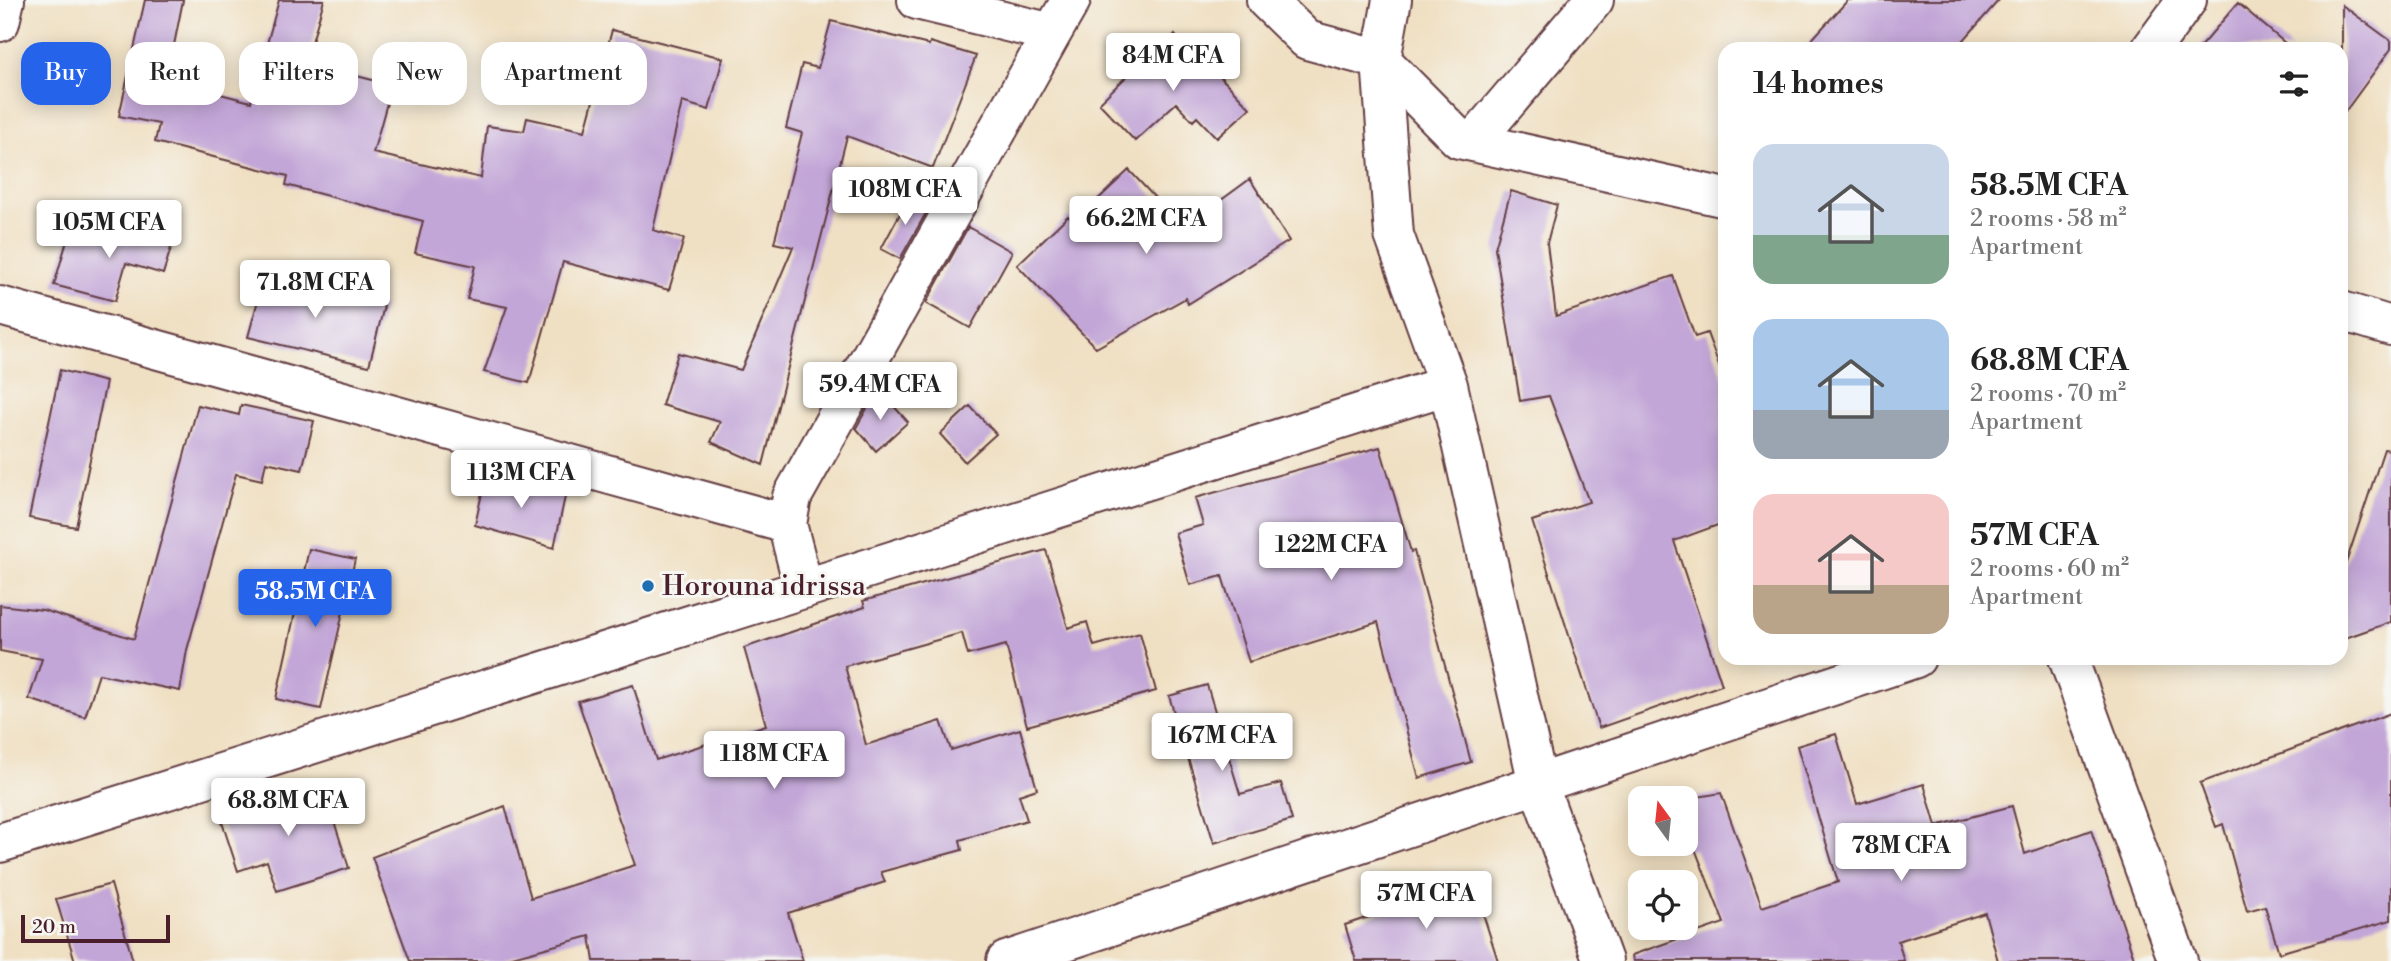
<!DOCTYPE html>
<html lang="en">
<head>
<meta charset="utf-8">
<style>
  body { margin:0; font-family:"Libre Bodoni",serif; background:#f6f6f6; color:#222; height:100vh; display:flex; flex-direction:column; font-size:26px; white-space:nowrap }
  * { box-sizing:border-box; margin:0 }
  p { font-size:23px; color:#767676 }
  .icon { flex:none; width:38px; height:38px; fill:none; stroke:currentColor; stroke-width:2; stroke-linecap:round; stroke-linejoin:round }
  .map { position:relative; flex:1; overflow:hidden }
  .drawer { position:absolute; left:1718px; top:42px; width:630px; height:623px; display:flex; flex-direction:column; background:#fff; border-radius:21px; box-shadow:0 4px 18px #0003 }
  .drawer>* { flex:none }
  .banner { position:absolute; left:21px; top:42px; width:665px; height:63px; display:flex; gap:14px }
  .needle { width:46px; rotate:345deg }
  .buttons { position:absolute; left:1628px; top:786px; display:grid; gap:14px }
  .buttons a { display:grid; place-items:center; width:70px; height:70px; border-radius:14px; background:#fff; box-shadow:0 4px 18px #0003; font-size:35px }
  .scale { position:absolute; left:21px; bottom:18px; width:149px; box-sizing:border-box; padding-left:7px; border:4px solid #4a1f2b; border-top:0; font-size:19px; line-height:24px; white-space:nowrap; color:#4a1f2b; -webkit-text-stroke:5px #f6f6f2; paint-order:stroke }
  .price { position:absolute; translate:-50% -60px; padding:0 16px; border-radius:7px; background:#fff; color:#222; font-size:23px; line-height:46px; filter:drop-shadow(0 2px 4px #0008) }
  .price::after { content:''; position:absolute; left:50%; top:42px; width:21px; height:16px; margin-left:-10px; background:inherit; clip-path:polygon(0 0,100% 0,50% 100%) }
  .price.selected { background:#2563eb; color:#fff }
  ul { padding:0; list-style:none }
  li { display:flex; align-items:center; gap:21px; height:175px; padding:0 35px }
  li span { display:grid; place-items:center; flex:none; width:196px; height:140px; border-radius:21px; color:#555 }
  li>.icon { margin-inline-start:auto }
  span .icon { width:84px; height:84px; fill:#fffc; stroke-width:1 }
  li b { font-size:30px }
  h2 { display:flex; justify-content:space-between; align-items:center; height:84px; padding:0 35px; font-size:30px }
  .pill { padding:0 24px; border-radius:21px; background:#fff; box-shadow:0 4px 18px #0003; font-size:24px; line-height:63px }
  .pill.selected { background:#2563eb; color:#fff }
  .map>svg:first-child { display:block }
  .building { fill:#c2a6d7 }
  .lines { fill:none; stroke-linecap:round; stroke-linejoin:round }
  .minor-casing { stroke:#633c42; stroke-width:42 }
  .minor { stroke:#fff; stroke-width:38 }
  .poi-dot { fill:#1f6fb2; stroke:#f6f6f2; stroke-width:2.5 }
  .labels { text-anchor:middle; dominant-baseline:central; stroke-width:6; stroke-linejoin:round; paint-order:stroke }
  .poi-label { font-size:28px; fill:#4a1f2b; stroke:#f6f6f2; text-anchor:start }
</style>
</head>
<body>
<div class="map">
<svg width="2391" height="961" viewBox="0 0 2391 961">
  <rect width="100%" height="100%" fill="#f6f6f2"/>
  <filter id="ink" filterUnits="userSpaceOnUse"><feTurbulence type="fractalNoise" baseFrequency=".0143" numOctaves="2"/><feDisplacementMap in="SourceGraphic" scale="14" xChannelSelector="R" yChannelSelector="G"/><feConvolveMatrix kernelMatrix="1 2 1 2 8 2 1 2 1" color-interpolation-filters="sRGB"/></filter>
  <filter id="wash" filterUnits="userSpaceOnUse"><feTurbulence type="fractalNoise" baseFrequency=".00686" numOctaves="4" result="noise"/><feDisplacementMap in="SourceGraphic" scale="28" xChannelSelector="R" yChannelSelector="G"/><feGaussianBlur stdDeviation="1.57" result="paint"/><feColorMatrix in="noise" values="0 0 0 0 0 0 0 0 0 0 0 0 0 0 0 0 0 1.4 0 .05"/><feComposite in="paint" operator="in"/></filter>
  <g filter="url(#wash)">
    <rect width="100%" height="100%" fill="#f0e0c3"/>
    <g id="blocks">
      <path class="building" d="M145,0h38l-16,80 84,22 28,-102h45l-18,63 86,22 -19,68 108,25 6,-52 37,5 3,-13 58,13 27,-101 111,28 -14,52 -27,-8 -29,128 31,9 -15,51 -106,-28 -34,121 -45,-11 23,-65 -40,-8 8,-33 -60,-13 8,-32 -137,-36 2,-9 -133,-34 4,-18 -40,-8z
        M1848,0h151l-43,49h-153z
        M2238,3l54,46h-94z
        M2342,5l49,36v8l-49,67z
        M831,21l98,24 1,-3 46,14 -43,112 -86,-32 -84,329 -52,-23 9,-20 -58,-17 16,-52 63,17 52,-123 -19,-4 28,-110 -16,-5 16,-64 16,4z
        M1175,35l25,36 8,-7 42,44 -33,30 -20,-21 -4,4 -17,-18 -41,38 -36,-38 57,-55z
        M1129,170l54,58 67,-49 39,62 -101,63 -2,-6 -90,50 -79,-83 51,-49 6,6z
        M1511,191l46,14 -10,38 9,73 117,-40 22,61 12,-4 19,52v137l-52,19 48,144 -123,43 -67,-207 57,-19 -40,-106 -29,5 -25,-153z
        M910,195l20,11 -30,53 -19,-10z
        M131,226l43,12 -11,36 -37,-11 -11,38 -61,-16 17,-58 56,16z
        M968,227l44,25 -42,76 -44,-25z
        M266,271l36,9 -2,6 84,20 -15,60 -121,-29z
        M60,370l46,12 -30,145 -47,-9z
        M881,392l27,30 -32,29 -20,-23 14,-25z
        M198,405l41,10 2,-10 73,16 -12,49 -36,-8 -4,18 -26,-6 -49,176 -7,41 -81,-17 -14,43 -56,-18 13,-40 -42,-8v-46l43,5 91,29z
        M970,406l26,28 -31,28 -25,-28z
        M1380,447l31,105 3,-1 57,211 -52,16 -41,-156 -129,40 -27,-86 -32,9 -15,-52 28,-8 -8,-27z
        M2384,449l7,1v172l-49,17v-64z
        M486,475l80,17 -12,56 -79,-23z
        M309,549l46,10 -34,150 -45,-10z
        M1046,550l22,78 19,-6 7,24 46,-13 16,58 -129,35 -21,-81 -38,10 -6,-22 -117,33 21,79 75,-24 10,29 69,-21 17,60 -18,6 8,25 -67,20 2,10 -81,22 4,10 -97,31 15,48h-209l-4,-25 -93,25h-87l-38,-104 133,-51 26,92 104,-33 -57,-164 55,-16 23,75 110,-35 -22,-77 121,-41 -2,-6z
        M1207,685l33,109 41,-11 11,37 -78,23 -45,-147z
        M2391,713v207l-112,33 -14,-47 -18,5 -24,-87 -7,3 -16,-44z
        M1836,734l21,70 67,-20 12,42 76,-20 13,48 66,-24 44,131h-137l-13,-48 -87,28 6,20h-271l-1,-6 92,-32 -29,-74 -10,2v-52l36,-6 41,114 76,-25 -41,-136z
        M322,784l27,84 -72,23 -10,-30 -29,10 -18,-55z
        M1473,882l25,79h-142l-11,-36z
        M111,884l22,77h-58l-19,-62z"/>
    </g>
  </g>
  <g filter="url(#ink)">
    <use href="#blocks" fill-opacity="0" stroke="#633c42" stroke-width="2"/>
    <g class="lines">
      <g class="minor-casing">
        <path id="minor" d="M1266,0l41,40 74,20 78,79 267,59
          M0,22l5,-22
          M1052,33l19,-33
          M2151,49l36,-49
          M1473,142l121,-142
          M0,306l787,218
          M2342,311l49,15
          M1448,385l90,399 65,177
          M804,589l-17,-65 5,-27 260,-464 -135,-33
          M2068,658l110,303
          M0,843l1448,-458 -54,-150 -13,-175 11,-60
          M1006,961l910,-303"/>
      </g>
      <use href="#minor" class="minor"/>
    </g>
  </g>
  <circle class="poi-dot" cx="648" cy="586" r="7"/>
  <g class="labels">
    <g class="poi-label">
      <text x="662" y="586">Horouna idrissa</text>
    </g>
  </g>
</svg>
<div class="buttons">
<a><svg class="needle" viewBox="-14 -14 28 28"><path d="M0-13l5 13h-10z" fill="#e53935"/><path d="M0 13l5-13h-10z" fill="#767676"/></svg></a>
<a><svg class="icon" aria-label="locate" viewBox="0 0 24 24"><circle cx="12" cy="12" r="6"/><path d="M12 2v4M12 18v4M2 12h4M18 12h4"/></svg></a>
</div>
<div class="scale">20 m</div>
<b class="price" style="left:1173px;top:93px">84M CFA</b>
<b class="price" style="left:905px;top:227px">108M CFA</b>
<b class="price" style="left:1146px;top:256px">66.2M CFA</b>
<b class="price" style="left:109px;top:260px">105M CFA</b>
<b class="price" style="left:315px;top:320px">71.8M CFA</b>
<b class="price" style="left:880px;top:422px">59.4M CFA</b>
<b class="price" style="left:521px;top:510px">113M CFA</b>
<b class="price" style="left:1331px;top:582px">122M CFA</b>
<b class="price selected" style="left:315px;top:629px">58.5M CFA</b>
<b class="price" style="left:1222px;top:773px">167M CFA</b>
<b class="price" style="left:774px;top:791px">118M CFA</b>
<b class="price" style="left:288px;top:838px">68.8M CFA</b>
<b class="price" style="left:1901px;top:883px">78M CFA</b>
<b class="price" style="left:1426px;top:931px">57M CFA</b>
<div class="banner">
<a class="pill selected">Buy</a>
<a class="pill">Rent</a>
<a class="pill">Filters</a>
<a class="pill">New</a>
<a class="pill">Apartment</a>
</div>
<section class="drawer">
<h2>14 homes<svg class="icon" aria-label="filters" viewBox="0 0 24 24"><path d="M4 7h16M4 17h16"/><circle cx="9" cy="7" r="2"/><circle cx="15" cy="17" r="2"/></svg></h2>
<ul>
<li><span style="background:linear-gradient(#c9d6e8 65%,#7fa58c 0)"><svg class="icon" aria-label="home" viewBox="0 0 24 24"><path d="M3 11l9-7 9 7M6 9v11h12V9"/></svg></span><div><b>58.5M CFA</b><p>2 rooms · 58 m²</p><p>Apartment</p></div></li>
<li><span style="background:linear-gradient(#a9c7e8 65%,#9aa5b1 0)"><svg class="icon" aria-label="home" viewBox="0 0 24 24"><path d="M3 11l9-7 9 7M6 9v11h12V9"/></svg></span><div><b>68.8M CFA</b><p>2 rooms · 70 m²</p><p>Apartment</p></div></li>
<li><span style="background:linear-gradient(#f6c9c9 65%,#b9a48a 0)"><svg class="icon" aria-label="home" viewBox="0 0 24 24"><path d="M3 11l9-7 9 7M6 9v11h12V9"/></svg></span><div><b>57M CFA</b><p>2 rooms · 60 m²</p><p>Apartment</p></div></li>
</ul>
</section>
</div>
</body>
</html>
